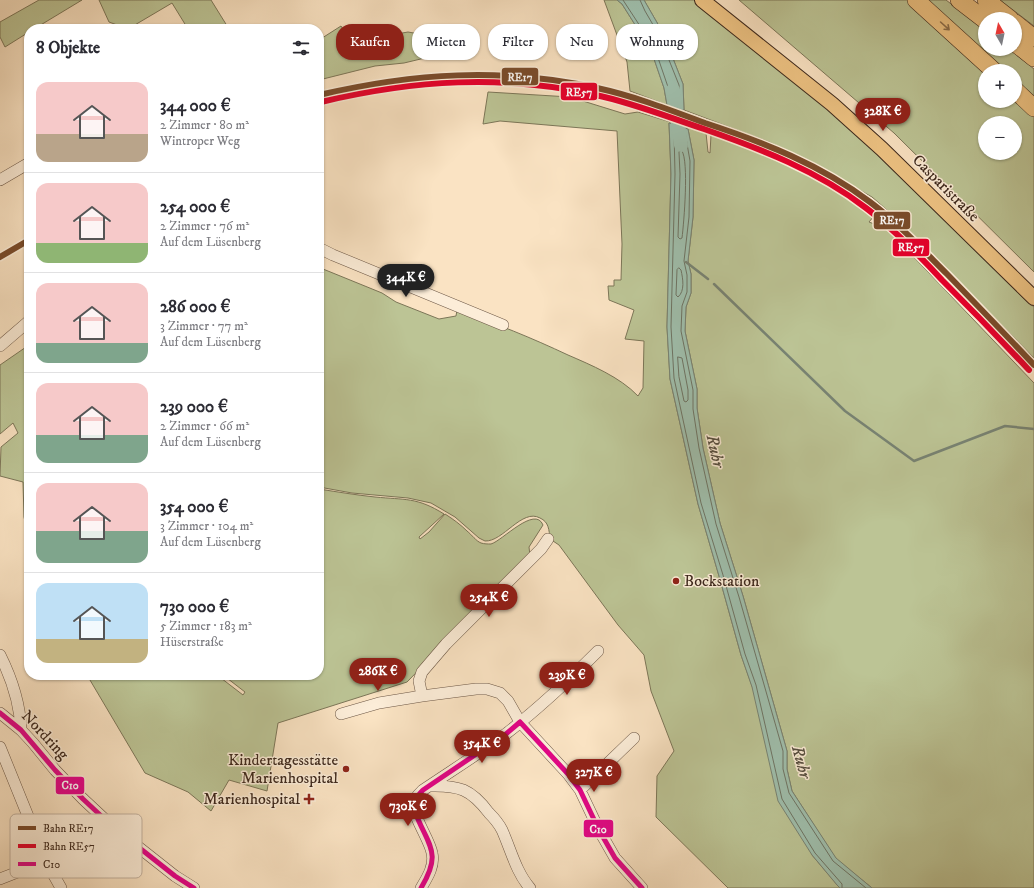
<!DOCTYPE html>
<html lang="de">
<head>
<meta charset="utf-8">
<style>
  body { margin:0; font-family:"IM FELL DW Pica",serif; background:#f7f7f7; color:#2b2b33; height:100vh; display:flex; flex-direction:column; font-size:15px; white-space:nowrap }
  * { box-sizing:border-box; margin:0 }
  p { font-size:13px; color:#7c7c81 }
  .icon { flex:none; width:22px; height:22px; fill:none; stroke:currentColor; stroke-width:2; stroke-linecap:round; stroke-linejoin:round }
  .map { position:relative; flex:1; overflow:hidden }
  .side { position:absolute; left:24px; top:24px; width:300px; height:656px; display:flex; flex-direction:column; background:#fff; border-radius:16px; box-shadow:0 1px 3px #0004 }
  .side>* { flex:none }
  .banner { position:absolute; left:336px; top:24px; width:380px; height:36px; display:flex; gap:8px }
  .needle { width:26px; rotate:351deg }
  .controls { position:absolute; left:978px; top:12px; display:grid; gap:8px }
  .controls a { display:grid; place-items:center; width:44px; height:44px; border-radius:50%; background:#fff; box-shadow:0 1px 3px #0004; font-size:20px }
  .price { position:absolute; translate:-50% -34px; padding:0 9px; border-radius:14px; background:#8f2418; color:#fff; font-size:13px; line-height:26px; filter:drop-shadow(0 1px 2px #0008) }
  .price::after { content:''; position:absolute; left:50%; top:24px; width:12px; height:9px; margin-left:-6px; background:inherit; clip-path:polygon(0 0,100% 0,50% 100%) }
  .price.selected { background:#222; color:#fff }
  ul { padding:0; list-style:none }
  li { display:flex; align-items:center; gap:12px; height:100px; padding:0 12px }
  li+li { border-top:1px solid #e1e1e2 }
  li span { display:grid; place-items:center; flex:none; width:112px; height:80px; border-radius:12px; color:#555 }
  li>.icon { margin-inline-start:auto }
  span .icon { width:48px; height:48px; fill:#fffc; stroke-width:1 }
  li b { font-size:17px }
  h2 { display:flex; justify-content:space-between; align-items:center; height:48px; padding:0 12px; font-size:17px }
  .pill { padding:0 14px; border-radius:16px; background:#fff; box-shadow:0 1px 3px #0004; font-size:14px; line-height:36px }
  .pill.selected { background:#8f2418; color:#fff }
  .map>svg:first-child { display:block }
  .green { fill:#bcc495; stroke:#7c7658; fill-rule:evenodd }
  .water { fill:#9fbfad; stroke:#788373 }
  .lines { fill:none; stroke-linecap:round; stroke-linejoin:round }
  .shore { stroke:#6e7464; stroke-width:1 }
  .stream { stroke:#788373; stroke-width:2.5 }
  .river { stroke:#9fbfad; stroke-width:14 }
  .minor-casing { stroke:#6c5746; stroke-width:12 }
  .major-casing { stroke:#3d281c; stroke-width:16 }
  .highway-casing { stroke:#3d281c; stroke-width:18 }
  .minor { stroke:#fcedd8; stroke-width:11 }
  .major { stroke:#edc282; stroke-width:14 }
  .highway { stroke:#edc282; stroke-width:17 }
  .bus-1-casing { stroke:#fcedd8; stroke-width:8 }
  .bus-1 { stroke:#e10585; stroke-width:5 }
  .rail-1-casing { stroke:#fcedd8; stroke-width:9 }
  .rail-2-casing { stroke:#fcedd8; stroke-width:9 }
  .rail-1 { stroke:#7a4b2a; stroke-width:6 }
  .rail-2 { stroke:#e4002b; stroke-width:6 }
  .oneway { stroke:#8c6d4a }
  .poi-dot { fill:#8f2418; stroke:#fcedd8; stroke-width:1.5 }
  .labels { text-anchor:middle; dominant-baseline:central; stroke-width:3; stroke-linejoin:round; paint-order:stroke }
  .street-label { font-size:16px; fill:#3d281c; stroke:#fcedd8 }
  .poi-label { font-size:16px; fill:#3d281c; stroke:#fcedd8; text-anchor:end }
  .water-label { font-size:17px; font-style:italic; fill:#564e40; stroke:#fcedd8 }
  .key { fill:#fcedd8; stroke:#c3b2a0; stroke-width:1 }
  .key-label { font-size:11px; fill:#3d281c }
  .line-badge { stroke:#fcedd8; stroke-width:1.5 }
  .badge-label { font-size:11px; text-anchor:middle; font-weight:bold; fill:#fff }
</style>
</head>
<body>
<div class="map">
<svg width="1034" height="888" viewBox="0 0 1034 888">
  <rect width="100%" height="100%" fill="#fae3c3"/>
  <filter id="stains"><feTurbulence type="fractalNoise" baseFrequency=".005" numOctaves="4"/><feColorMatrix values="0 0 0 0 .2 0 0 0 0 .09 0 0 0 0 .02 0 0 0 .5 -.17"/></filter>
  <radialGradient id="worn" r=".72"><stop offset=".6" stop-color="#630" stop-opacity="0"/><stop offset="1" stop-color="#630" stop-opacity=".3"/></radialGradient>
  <path class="green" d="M39,0h43l-48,29h-5v3l-24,15 -5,-10v-15z
    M99,0h112l18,29h-41l-16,-26 -44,26 -19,-7z
    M604,0h13l5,4 29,46 13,38 3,17 -37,-14 -3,-29z
    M644,0h56l180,153 142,144 12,10v51l-131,-134 -31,-27 -73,-41 -30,-14 -85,-32 -1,-26 -20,-51z
    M739,0h171l75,71v30h30l19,12v159l-140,-139zM985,123h30v30h-30z
    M922,0h24l39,30v19h24l25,20v32l-19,-17v-13h-14z
    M1000,0h34v26z
    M341,26l12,19 21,-7 34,-6 17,3 4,22 -25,6 -29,3 -56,14v-40z
    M488,92l82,5 55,17 13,-2 68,21 2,19 2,1 1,-18c40,6 95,31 129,55 11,8 22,17 34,26l-5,6 18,7 147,154v505h-162l-36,-29 -44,-68 -5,-22v-18l-44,-155 -23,-73 -17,-75 -6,-40v-19l-12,-58 1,-24 5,-14v-19l-3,-13 5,-44 1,-57 -6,-31 -19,-6 2,51 -4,153 3,52 28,125 21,72 22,79 71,200 28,33h-112l-72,-71 1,-41 17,-25 -23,-60 -7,-36 -26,-30 -59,-80 -9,-6c-1,-9 -1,-17 -10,-21 -18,-10 -37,24 -55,23l-6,-3 -24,-21 -24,-14 -23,-5 -56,-5 -33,-6v-230l4,12 59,24 14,9 43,17 17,-3 1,-6c38,13 75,28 111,45 23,10 52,22 70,41l5,-8 1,-47 -19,-2 9,-29 -25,-10 -1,-14h6v-6h7l1,-36 -5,-113 -117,-10 -17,3z
    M29,345v195l-5,-23 -1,-35 -23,-6 1,-29 17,-14 -5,-10 -13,11v-69z
    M319,489c19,3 37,6 56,8 30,3 42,0 69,17l-25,23 1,2 9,-7 16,-18c8,5 16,11 22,17 5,4 9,10 14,12 3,1 7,1 10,1 11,-3 44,-39 52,-19l-14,22 1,9 -123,126 -129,41 -11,68 -38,-11 -18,31 -23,-19 -43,-19 -58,-98h130l26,20 2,-3 -22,-17h96z"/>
  <path class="water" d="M617,0h27l19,33 20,51 1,26 -17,-5 -3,-17 -13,-38 -29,-46z
    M669,123l19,6 6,31 -1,57 -5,44 3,13v19l-5,14 -1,24 12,58v19l6,40 17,75 23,73 44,155v18l5,22 44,67 36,30h-32l-3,-3 -25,-30 -34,-54 -26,-114 -11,-32 -22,-79 -21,-72 -28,-125 -3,-52 4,-153z"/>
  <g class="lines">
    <path class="shore" d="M623,0l32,49 13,38 3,15 8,2 1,-2 -1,-17 -20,-50 -14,-24 -5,-11
      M682,151c7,10 2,71 0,87l-2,1 -2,-2 2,-63 -1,-22z
      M679,268l2,2c2,9 4,21 -3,27l-2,-2 1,-25z
      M678,357l4,1 6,32v10l-2,2 -2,-1 -5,-24z
      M842,888v-4l-27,-31 -33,-54 -26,-114 -11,-31 -22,-79 -22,-72 -27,-125 -3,-51 4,-153 -1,-43 1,-2 10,3 5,29 -1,56 -5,44 3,14v17l-5,14 -1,25 12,59v19l6,39 17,76 23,73 44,154v18l6,24 44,68 33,27"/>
    <path class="stream" d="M686,262l22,17
      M714,284l131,127 69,50 91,-35 29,3"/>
    <path class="river" d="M673,90l8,55"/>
    <g class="minor-casing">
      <path id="minor" d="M0,180l29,-17
        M319,248l14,7 170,70
        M0,346l29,-25
        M0,655c12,24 20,47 21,75
        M422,696l-3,-15 3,-9 24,-28 95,-95 7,-10
        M0,713l21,17 12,13 22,27 28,29 30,28 62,49 19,12
        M341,714l38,-11 43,-7 54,-7h11l13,4 8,8 12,21 48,52 12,16 19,40 16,28 27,30
        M0,747l47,116 14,25
        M429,786c30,-1 42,3 60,27 5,5 10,11 13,17 9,20 14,42 28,58
        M580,790l54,-52
        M0,879l23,-9 24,-7
        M421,888c6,-10 14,-22 11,-35 -2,-13 -22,-41 -18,-51 1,-5 6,-9 9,-12 28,-19 57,-37 84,-57 32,-25 62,-53 91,-82"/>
    </g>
    <g class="major-casing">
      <path id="major" d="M702,0l130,104 50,45 152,149"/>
    </g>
    <g class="highway-casing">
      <path id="highway" d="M916,0l78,71
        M959,0l26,20
        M986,0l24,19
        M1015,23l19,15
        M1015,43l19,15
        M1015,90l19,18"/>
    </g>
    <use href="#minor" class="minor"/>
    <use href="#major" class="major"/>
    <use href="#highway" class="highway"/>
    <g class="bus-1-casing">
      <path id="bus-1" d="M0,713l21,17 34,40 28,29 30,28 62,49 19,12
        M520,722l48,52 12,16 19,40 16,28 27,30
        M421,888c22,-36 7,-42 -6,-76 -2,-10 1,-15 8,-22l83,-56 14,-12"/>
    </g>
    <use href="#bus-1" class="bus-1"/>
    <g class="rail-1-casing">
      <path id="rail-1" d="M319,95c94,-22 183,-28 278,-7 37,8 73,22 108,35 58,19 116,42 165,79 28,21 52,47 77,72 29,30 58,60 87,91
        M0,257l29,-17"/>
    </g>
    <g class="rail-2-casing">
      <path id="rail-2" d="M321,102c93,-22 181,-28 275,-7 37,8 72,22 108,34 57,20 114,42 162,79 28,21 52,46 76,72 29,29 58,59 87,90"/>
    </g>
    <use href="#rail-1" class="rail-1"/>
    <use href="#rail-2" class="rail-2"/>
  </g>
  <defs><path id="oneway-shaft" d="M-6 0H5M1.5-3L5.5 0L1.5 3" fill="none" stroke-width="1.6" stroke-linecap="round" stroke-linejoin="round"/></defs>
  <use class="oneway" href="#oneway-shaft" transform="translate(945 26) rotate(42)"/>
  <g class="poi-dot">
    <circle cx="676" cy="581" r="4"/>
    <circle cx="346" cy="769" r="4"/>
    <path d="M307 793h4v4h4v4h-4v4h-4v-4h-4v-4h4z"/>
  </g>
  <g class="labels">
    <g class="street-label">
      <text transform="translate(946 188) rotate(45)">Casparistraße</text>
      <text transform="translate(45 735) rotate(47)">Nordring</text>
    </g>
    <g class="poi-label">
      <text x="684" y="581" text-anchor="start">Bockstation</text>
      <text x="338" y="760">Kindertagesstätte<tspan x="338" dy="18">Marienhospital</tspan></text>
      <text x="300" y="799">Marienhospital</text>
    </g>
    <g class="water-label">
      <text transform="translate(715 451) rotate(77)">Ruhr</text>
      <text transform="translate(801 762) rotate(75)">Ruhr</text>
    </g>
  </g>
  <rect x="10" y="814" width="132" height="64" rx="6" class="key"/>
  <rect x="18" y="826" width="18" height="4" fill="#7a4b2a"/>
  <rect x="18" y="844" width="18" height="4" fill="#e4002b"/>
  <rect x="18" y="862" width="18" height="4" fill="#e10585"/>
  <g class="key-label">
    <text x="43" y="832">Bahn RE17</text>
    <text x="43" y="850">Bahn RE57</text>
    <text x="43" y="868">C10</text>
  </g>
  <g class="line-badge">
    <rect x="501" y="67" width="38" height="19" rx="4" fill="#7a4b2a"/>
    <rect x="560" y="82" width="38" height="19" rx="4" fill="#e4002b"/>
    <rect x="873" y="211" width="38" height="19" rx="4" fill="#7a4b2a"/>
    <rect x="892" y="238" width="38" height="19" rx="4" fill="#e4002b"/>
    <rect x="55" y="776" width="30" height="19" rx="4" fill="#e10585"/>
    <rect x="583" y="819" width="31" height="19" rx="4" fill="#e10585"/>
  </g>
  <g class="badge-label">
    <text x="520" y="81">RE17</text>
    <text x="579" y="96">RE57</text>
    <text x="892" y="224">RE17</text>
    <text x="911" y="251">RE57</text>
    <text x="70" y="789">C10</text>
    <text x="598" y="833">C10</text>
  </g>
  <rect width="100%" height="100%" filter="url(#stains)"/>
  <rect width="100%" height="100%" fill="url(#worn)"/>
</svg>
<div class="controls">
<a><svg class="needle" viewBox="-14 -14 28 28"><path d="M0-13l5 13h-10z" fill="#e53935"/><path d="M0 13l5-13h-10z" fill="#7c7c81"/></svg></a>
<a>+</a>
<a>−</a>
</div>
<b class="price" style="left:883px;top:132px">328K €</b>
<b class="price selected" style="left:406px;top:298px">344K €</b>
<b class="price" style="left:489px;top:618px">254K €</b>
<b class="price" style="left:378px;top:692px">286K €</b>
<b class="price" style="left:567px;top:696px">239K €</b>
<b class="price" style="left:482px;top:764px">354K €</b>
<b class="price" style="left:594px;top:793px">327K €</b>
<b class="price" style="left:408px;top:827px">730K €</b>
<div class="banner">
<a class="pill selected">Kaufen</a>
<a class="pill">Mieten</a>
<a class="pill">Filter</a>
<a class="pill">Neu</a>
<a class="pill">Wohnung</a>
</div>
<section class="side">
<h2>8 Objekte<svg class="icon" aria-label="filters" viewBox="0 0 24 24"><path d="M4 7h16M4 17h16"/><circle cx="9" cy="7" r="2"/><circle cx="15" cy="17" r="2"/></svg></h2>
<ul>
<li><span style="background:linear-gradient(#f6c9c9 65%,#b9a48a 0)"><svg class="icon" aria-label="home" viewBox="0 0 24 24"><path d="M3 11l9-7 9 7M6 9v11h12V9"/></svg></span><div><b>344 000 €</b><p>2 Zimmer · 80 m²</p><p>Wintroper Weg</p></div></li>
<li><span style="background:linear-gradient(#f6c9c9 75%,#8fb573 0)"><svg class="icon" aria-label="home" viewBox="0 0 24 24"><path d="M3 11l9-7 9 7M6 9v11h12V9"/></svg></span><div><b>254 000 €</b><p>2 Zimmer · 76 m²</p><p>Auf dem Lüsenberg</p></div></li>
<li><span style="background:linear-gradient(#f6c9c9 75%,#7fa58c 0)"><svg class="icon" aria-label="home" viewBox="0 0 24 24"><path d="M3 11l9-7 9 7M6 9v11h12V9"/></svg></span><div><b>286 000 €</b><p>3 Zimmer · 77 m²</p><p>Auf dem Lüsenberg</p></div></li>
<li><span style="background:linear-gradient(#f6c9c9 65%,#7fa58c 0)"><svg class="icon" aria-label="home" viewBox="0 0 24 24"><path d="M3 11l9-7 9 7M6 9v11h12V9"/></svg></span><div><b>239 000 €</b><p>2 Zimmer · 66 m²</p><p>Auf dem Lüsenberg</p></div></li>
<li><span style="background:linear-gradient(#f6c9c9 60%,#7fa58c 0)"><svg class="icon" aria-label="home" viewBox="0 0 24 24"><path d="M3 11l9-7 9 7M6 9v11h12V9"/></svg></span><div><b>354 000 €</b><p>3 Zimmer · 104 m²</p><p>Auf dem Lüsenberg</p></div></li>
<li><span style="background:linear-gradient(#bfe0f5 70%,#c2b280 0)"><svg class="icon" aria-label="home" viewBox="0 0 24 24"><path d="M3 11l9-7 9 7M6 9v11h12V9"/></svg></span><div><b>730 000 €</b><p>5 Zimmer · 183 m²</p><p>Hüserstraße</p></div></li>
</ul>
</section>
</div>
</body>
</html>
